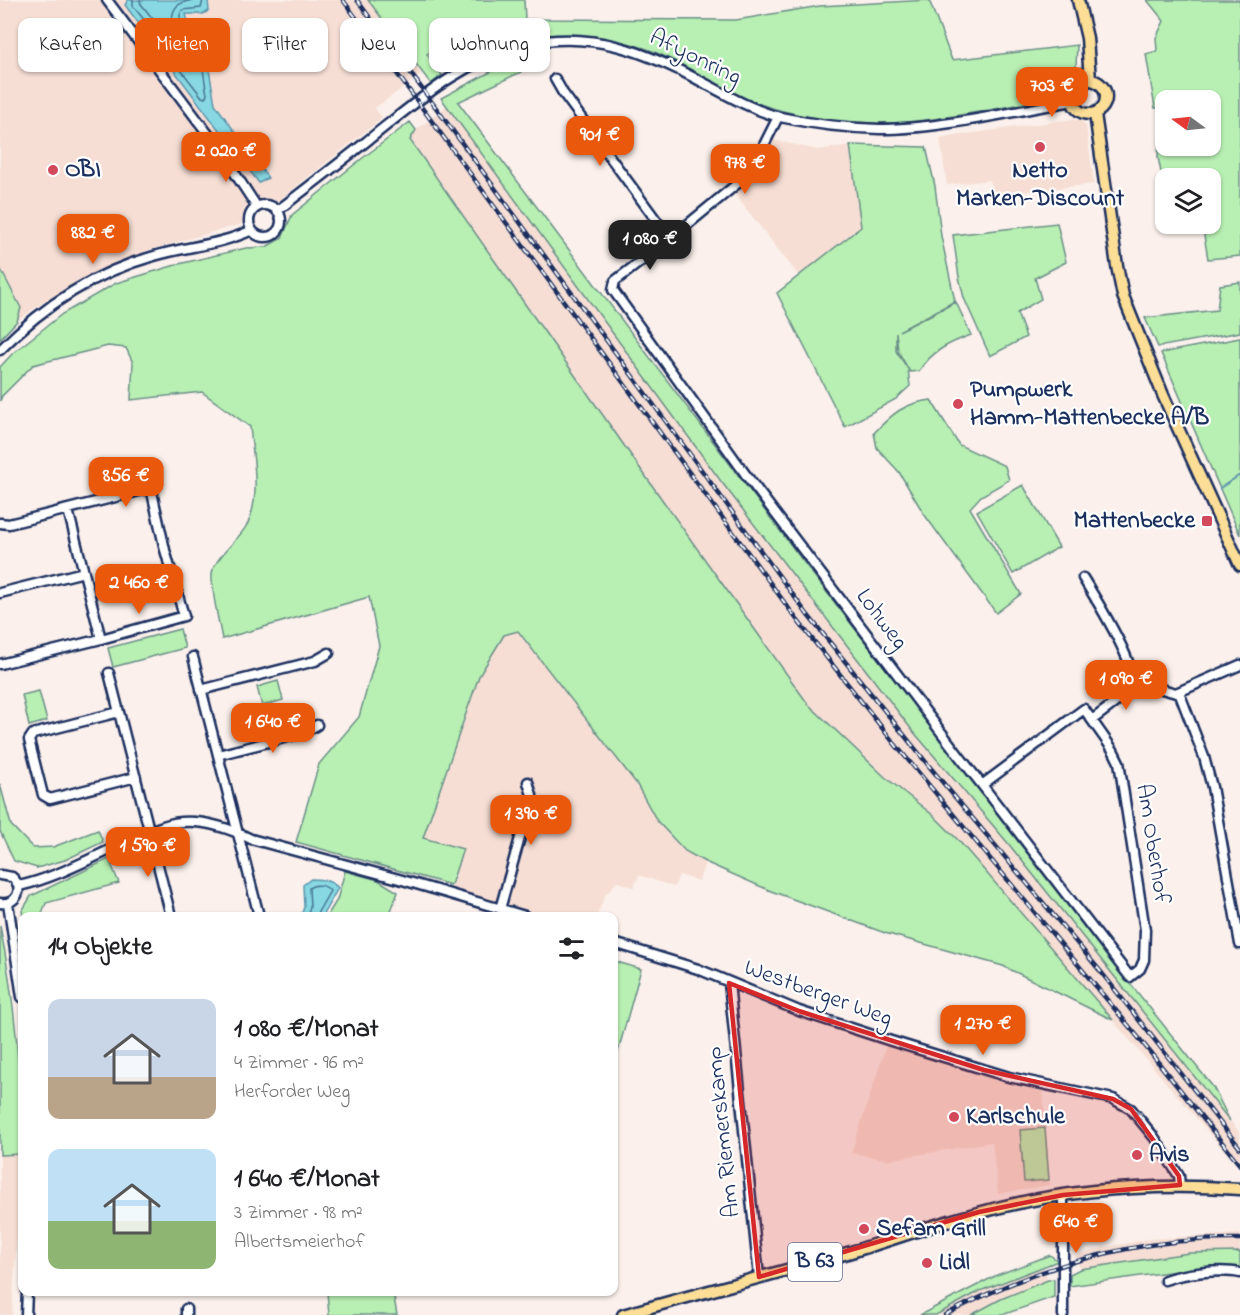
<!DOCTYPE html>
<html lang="de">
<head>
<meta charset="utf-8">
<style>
  body { margin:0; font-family:"Indie Flower",sans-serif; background:#f6f6f6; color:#202124; height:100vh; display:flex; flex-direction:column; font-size:22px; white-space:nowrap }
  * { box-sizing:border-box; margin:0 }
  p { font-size:20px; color:#757577 }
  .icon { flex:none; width:33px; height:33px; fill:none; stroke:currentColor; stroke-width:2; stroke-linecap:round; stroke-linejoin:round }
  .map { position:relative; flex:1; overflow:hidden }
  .sheet { position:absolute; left:18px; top:912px; width:600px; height:384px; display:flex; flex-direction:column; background:#fff; border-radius:12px; box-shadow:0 2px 4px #0004 }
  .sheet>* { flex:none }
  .top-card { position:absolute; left:18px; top:18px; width:600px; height:54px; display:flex; gap:12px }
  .needle { width:39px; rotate:285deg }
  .buttons { position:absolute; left:1155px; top:90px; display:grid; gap:12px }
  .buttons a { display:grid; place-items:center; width:66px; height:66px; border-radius:12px; background:#fff; box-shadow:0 2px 4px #0004; font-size:30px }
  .price { position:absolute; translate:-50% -51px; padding:0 14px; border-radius:12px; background:#ea580c; color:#fff; font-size:20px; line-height:39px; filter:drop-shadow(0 2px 3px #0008) }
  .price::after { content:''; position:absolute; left:50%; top:36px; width:18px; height:14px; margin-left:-9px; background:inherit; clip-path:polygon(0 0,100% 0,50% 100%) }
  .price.on { background:#222; color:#fff }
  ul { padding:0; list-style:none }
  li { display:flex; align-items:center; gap:18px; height:150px; padding:0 30px }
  li span { display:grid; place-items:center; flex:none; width:168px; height:120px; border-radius:12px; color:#555 }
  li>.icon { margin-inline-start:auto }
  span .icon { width:72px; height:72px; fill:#fffc; stroke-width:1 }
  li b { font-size:26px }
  h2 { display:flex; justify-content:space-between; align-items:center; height:72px; padding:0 30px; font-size:26px }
  .chip { padding:0 21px; border-radius:12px; background:#fff; box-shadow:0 2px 4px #0004; font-size:21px; line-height:54px }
  .chip.on { background:#ea580c; color:#fff }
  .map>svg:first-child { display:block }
  .built { fill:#f6ded4 }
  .green { fill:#b8efb2; stroke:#6a8f88; stroke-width:1.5 }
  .water { fill:#87d8e2; stroke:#5c94ad; stroke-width:1.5 }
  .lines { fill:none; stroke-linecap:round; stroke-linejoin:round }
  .shore { stroke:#467393; stroke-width:1.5 }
  .stream { stroke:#5c94ad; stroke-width:2 }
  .minor-casing { stroke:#1b2f5e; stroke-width:13 }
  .major-casing { stroke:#1b2f5e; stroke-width:15 }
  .minor { stroke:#fff; stroke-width:8 }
  .major { stroke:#fdde96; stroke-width:10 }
  .rail-casing { stroke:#1b2f5e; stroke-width:4.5 }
  .rail { stroke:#fff; stroke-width:2; stroke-dasharray:7; stroke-linecap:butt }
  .oneway { stroke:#8d97ae }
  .marked { fill:#d62828; fill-opacity:0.2; stroke:#d62828; stroke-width:4.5; stroke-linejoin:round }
  .poi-dot { fill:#d1495b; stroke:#fff; stroke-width:2 }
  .labels { text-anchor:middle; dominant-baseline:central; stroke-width:4.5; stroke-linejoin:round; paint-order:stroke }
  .shield { fill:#fff; stroke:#5f6d8e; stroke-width:1.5 }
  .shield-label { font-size:22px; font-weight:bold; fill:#1b2f5e }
  .street-label { font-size:24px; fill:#1b2f5e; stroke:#fff }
  .poi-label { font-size:24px; font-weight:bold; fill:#1b2f5e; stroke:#fff; text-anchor:start }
</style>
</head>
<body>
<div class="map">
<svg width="1240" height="1315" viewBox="0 0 1240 1315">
  <rect width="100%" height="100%" fill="#fbf0eb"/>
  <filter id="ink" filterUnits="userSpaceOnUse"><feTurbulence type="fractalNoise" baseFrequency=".0167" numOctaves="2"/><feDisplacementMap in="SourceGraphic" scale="12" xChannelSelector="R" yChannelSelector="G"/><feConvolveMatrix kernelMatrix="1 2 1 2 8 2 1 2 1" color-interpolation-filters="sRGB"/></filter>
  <g filter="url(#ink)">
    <path class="built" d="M0,0h368l54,74 -47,34 7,10 -105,84 -11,-3 -20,10 -4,15 -93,26 -103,50 -29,21 4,-13 -21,-40z
      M447,106l273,374 192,250 95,112 233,291v30l-4,1 -277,-323 -25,-25 -48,-39 -78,-73 -152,-213 -246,-351 6,-10z
      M1073,119l9,2 4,5 8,58 -101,11 -3,-15 -43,5 -7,-47z
      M774,140l44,10 32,-5 11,82 -62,49 -66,-84 29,-30z
      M518,631l118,152 21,38 28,30 20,11 -6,19 -20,-6 -5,12 -35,-12 -5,12 -17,-5 -12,13 -8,21h-94l-56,-16 16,-50 -40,-12 56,-162 25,-42z
      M886,1046l157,46 7,93 -52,9 -6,-52 -103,18 -38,-7z
      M22,1154l-10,161h-12v-160z
      M1240,1234v18l-51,1 -109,16 -4,-14 29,-8 46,-8z
      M1043,1266l5,14 -47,19 -30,16h-35l44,-24z"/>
    <path class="green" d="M368,0h156l1,19 211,1 84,-14 109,-6 23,60 125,-15 -1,22 -22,31c-77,13 -162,36 -239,20 -22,-4 -46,-10 -66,-18 -35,-15 -66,-38 -102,-51 -44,-16 -75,-14 -121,-13l-6,-5 -8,-10 -18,1 -22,31 -7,3 -34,-4 -4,2 15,21 -11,9z
      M1147,0h93v256l-32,3 -6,-35h8v-46h-44l-1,15 -7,-36 1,-14 6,-2 1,5h44v-46h-44l-1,6 -10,2 -9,-54 11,-3 -1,-13 8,-17z
      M522,60l-1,12 -63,30 350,466 302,390 103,129 17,34 -223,-279 -95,-112 -192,-250 -279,-382 55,-29z
      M410,122l6,8 -6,10 246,351 152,213 77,73 49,39 25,25 154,179 -110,-54 -118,-33 -114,-42 -66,-29 -20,-11 -28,-30 -21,-38 -118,-152 -14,4 -25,41 -56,162 40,11 -12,36 -155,-43 23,-78 40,-47 20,-71 -10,-49 -147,42c-3,-16 -11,-50 -10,-64 0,-16 28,-35 36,-52 13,-29 5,-66 2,-96l-48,-35 -71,8 2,-37 -7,-15 -18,-2 -75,19 -31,31 -2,5v-34l13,-14 49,-39 54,-31 63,-19 67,-16 20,-1 16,-9 10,-23 68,-55z
      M850,145l76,2 9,39 6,50 14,65 -56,30 57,-29 15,33c-22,8 -39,16 -52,36l-9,1 -12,-21 -2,-19v19l12,18 2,17 -14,13 -51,28 -68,-134 84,-66z
      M1057,223l9,39 -31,16 6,21 -24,14 9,24 -36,19 -26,-58 -5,-21 -6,-42z
      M0,268l21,40 -4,13 -17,18z
      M1240,282v50l-82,15 -13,-29 72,-8 3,-25z
      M1240,338v197l-79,-182z
      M931,400l28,45 46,21 4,14 -28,16 -11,12 51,86 -25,19 -72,-99 -25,-42 -22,-24 -3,-15c18,-19 30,-30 57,-33z
      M1023,485l36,62 -46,27 -36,-63z
      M180,629l5,19 -72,19 -5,-19z
      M278,681l5,19 -21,6 -5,-19z
      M39,691l8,30 -18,5 -7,-31z
      M0,784l11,41 22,23 20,-1 45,-17 5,12 -38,18 -28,8 -23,-7 -14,-30z
      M109,859l10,24 -73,20 -5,13h-18l-1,-5 9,-15z
      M345,871l33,9 20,12 -9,24h-62l10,-16z
      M0,926c15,76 22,151 22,228l-22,1z
      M614,961l27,8 -27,97z
      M1045,1128l4,52 -25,2 -4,-52z
      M1240,1252v16l-50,1 -120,17v-12l10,-5 109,-16z
      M1050,1255l8,6 -78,30 -44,24h-16l77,-40z
      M1054,1279v18l-52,18h-31l30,-16 47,-19z
      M327,1292h66l4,23h-68z"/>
    <path class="water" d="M128,0h80l1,11 -6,3h-17l3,13 -23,16 -12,1 -29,-39z
      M199,30l4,5 12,69 53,74 -9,5 -92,-122 5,-9z
      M311,879c10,0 21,1 27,9l-16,28h-21l3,-9 -1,-22z"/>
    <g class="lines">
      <path class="shore" d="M133,0v6l25,31 6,-1 16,-11v-10l2,-5 19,-2 2,-8
        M140,0l1,4 20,25 11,-7c0,-16 7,-20 22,-22
        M196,41l3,3 8,51 -2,3 -3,-1 -28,-36 3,-6z
        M307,916l3,-9 -1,-19c6,-5 17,-3 21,3l-12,21 -1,4"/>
      <path class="stream" d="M1220,488l20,-13"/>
      <g class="minor-casing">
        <path id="minor" d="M107,0l110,146 40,61
          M555,79l8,14 107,146
          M778,117l-18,36 -22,30 -68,56 -55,42 -2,9 133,185 214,282 22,28 148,192 10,-8 4,-9 1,-30 -26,-168 -6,-12 -29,-41 -102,76
          M249 221a16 16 0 1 1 32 0a16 16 0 1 1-32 0Z
          M277,211c30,-23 60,-46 90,-70 48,-38 96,-81 157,-96 67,-16 123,7 182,39 23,12 48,27 74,33 32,7 66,11 99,12 60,0 133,-17 193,-28
          M0,350c44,-45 93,-77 154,-94 33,-10 67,-11 98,-26
          M68,510l33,129
          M0,523l9,1 142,-36 14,62 19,66 -83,23 -101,25
          M1083,578c13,21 50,81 50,103l43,12 64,-28
          M0,593l84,-21
          M193,657l66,259
          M109,673l62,243
          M201,690l114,-29 14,-8
          M1179,692l25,65 8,30 28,157
          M119,712l-86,22 -4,6 14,55 7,4 86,-22
          M1092,720l32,-24 9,-15
          M218,755l85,-22 14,-8
          M0,875l12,2c13,11 5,28 -12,26
          M19,886c39,-9 74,-29 110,-45 17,-8 33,-17 52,-19 25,-2 48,6 70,17l148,40 126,37
          M8,903l14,94
          M500,909l32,-114 -4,-13
          M614,943l84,26 101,42 92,30 118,36 104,22 18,10 23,28 25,39 1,9
          M729,983l30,294
          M1063,1195v120
          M1165,1280c18,-7 56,-11 75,-7
          M186,1309v6
          M26,1315l1,-23"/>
      </g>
      <g class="major-casing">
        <path id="major" d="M1078,0l9,38 3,42
          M1072 97a17 17 0 1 1 34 0a17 17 0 1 1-34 0Z
          M1095,114l22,152 6,30 40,99 77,170
          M623,1315c76,-22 152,-41 228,-63 43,-13 84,-28 127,-39 86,-24 174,-30 262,-24"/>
      </g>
      <use href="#minor" class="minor"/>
      <use href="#major" class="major"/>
      <g class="rail-casing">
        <path id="rail" d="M343,0l455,621 96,122 244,294 102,128
          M357,0l450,614 122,152 172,206 139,176
          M945,1315c92,-49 190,-78 295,-76"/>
      </g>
      <use href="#rail" class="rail"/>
    </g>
    <defs><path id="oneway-shaft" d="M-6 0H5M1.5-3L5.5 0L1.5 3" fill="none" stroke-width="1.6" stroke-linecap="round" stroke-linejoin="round" transform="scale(1.5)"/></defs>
    <g class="oneway">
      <use href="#oneway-shaft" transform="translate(836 1023) rotate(-162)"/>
      <use href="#oneway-shaft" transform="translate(1139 1118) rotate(-129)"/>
    </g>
  </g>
  <path class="marked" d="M729,983l70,28 185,59 129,29 18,10 48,67 1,9 -117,10 -84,17 -220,65z"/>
  <g class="poi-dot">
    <circle cx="1040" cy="147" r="6"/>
    <circle cx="53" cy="170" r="6"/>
    <circle cx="958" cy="404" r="6"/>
    <rect x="1201" y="515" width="12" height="12" rx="3"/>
    <circle cx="954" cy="1117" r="6"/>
    <circle cx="1137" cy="1155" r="6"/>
    <circle cx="864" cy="1229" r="6"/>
    <circle cx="927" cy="1263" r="6"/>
  </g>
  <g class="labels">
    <rect class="shield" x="788" y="1243" width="54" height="38" rx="4.5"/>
    <g class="shield-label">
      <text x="815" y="1262">B 63</text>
    </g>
    <g class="street-label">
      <text transform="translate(695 58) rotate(26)">Afyonring</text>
      <text transform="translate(881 620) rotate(53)">Lohweg</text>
      <text transform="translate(1152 844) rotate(81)">Am Oberhof</text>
      <text transform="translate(818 994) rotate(20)">Westberger Weg</text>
      <text transform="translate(724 1132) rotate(-96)">Am Riemerskamp</text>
    </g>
    <g class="poi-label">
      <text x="65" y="170">OBI</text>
      <text x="1040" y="171" text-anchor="middle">Netto<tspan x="1040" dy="28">Marken-Discount</tspan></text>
      <text x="970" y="390">Pumpwerk<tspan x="970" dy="28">Hamm-Mattenbecke A/B</tspan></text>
      <text x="1195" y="521" text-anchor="end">Mattenbecke</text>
      <text x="966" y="1117">Karlschule</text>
      <text x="1149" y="1155">Avis</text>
      <text x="876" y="1229">Sefam Grill</text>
      <text x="939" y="1263">Lidl</text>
    </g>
  </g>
</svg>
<div class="buttons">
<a><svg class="needle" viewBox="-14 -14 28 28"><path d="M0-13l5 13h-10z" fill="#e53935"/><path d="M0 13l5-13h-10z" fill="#757577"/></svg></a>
<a><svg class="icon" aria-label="layers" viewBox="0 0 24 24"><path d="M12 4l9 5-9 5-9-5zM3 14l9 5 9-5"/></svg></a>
</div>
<b class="price" style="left:1052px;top:118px">703 €</b>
<b class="price" style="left:600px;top:167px">901 €</b>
<b class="price" style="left:226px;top:183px">2 020 €</b>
<b class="price" style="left:745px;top:195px">978 €</b>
<b class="price" style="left:93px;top:265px">882 €</b>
<b class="price on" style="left:650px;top:271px">1 080 €</b>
<b class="price" style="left:126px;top:508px">856 €</b>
<b class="price" style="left:139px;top:615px">2 460 €</b>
<b class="price" style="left:1126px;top:711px">1 090 €</b>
<b class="price" style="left:273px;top:754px">1 640 €</b>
<b class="price" style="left:531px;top:846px">1 390 €</b>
<b class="price" style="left:148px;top:878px">1 590 €</b>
<b class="price" style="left:983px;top:1056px">1 270 €</b>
<b class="price" style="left:1076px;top:1254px">640 €</b>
<div class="top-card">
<a class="chip">Kaufen</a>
<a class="chip on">Mieten</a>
<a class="chip">Filter</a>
<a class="chip">Neu</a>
<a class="chip">Wohnung</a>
</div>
<section class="sheet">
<h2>14 Objekte<svg class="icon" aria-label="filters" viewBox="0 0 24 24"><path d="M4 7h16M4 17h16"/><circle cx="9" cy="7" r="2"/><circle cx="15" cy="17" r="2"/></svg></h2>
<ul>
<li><span style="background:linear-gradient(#c9d6e8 65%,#b9a48a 0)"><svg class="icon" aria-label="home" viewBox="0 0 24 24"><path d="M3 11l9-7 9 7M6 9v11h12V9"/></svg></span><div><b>1 080 €/Monat</b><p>4 Zimmer · 96 m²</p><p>Herforder Weg</p></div></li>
<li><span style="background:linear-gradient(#bfe0f5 60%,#8fb573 0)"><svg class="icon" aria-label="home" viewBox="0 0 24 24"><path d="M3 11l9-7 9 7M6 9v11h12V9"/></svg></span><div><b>1 640 €/Monat</b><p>3 Zimmer · 98 m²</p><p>Albertsmeierhof</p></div></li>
</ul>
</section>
</div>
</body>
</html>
